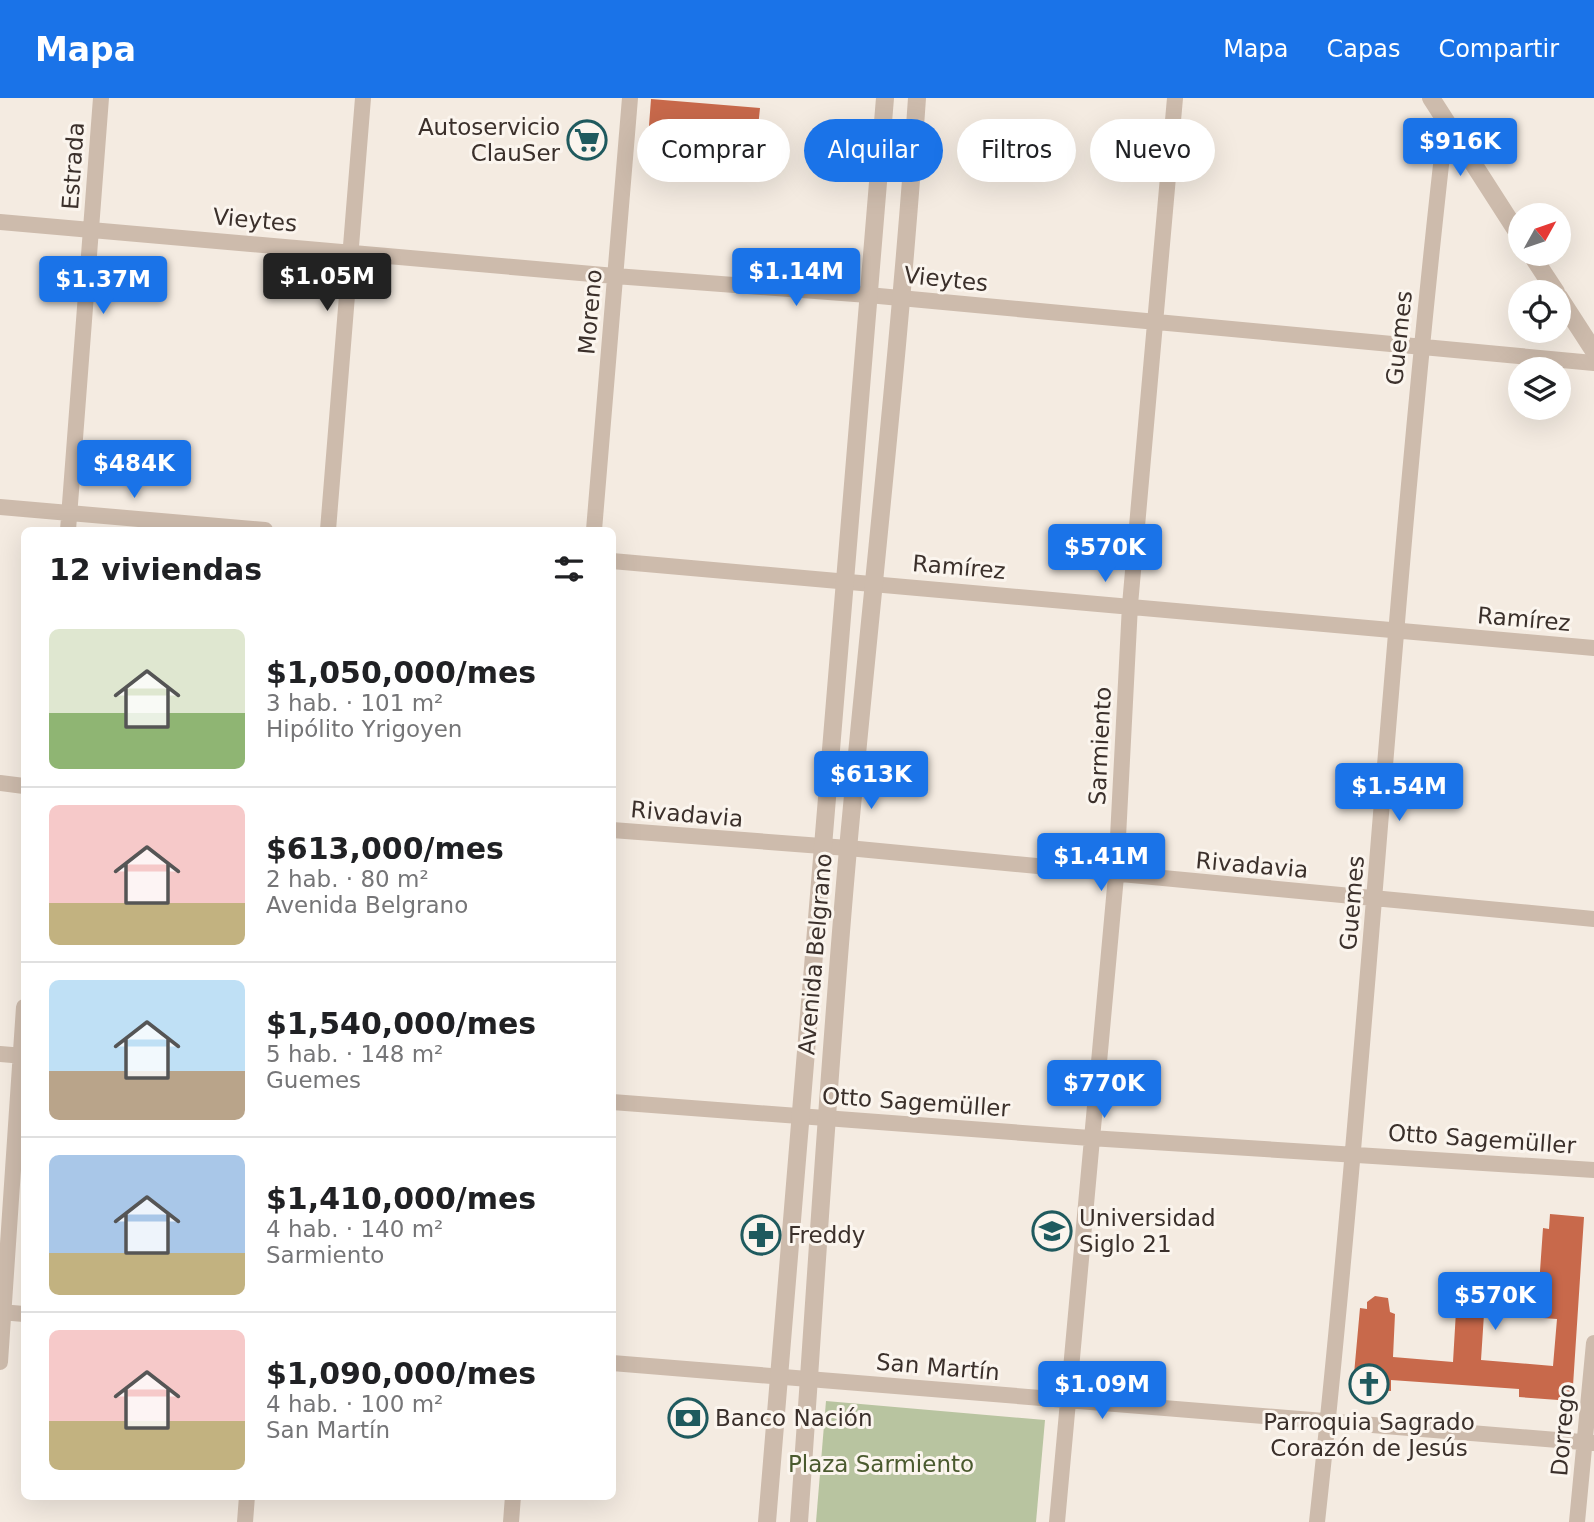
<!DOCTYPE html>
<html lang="es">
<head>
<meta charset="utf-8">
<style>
  body { margin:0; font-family:"DejaVu Sans",sans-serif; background:#f2f2f2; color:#202124; height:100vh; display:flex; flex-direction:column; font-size:26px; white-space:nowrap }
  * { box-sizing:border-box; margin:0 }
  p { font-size:23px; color:#757577 }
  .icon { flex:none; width:38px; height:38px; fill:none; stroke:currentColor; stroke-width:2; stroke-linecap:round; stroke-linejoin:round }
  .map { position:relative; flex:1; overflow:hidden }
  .sheet { position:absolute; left:21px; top:429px; width:595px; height:973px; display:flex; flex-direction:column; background:#fff; border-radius:10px; box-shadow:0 7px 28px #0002 }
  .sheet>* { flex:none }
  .hud { position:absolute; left:637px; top:21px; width:665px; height:63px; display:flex; gap:14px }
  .needle { width:46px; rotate:50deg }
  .buttons { position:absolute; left:1508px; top:105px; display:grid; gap:14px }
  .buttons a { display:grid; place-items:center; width:63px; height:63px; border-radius:50%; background:#fff; box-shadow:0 7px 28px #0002; font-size:35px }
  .price { position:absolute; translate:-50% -60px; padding:0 16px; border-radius:7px; background:#1a73e8; color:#fff; font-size:23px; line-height:46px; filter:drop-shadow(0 2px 4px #0008) }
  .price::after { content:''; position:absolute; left:50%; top:42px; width:21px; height:16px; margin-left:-10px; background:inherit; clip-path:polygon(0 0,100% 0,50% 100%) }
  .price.current { background:#222; color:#fff }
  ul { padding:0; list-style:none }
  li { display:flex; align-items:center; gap:21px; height:175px; padding:0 28px }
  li+li { border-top:2px solid #e0e0e0 }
  li span { display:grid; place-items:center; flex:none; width:196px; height:140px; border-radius:10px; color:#555 }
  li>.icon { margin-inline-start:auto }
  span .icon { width:84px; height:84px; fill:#fffc; stroke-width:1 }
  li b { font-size:30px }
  h2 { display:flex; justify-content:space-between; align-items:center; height:84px; padding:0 28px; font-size:30px }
  .tag { padding:0 24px; border-radius:32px; background:#fff; box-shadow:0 7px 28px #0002; font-size:24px; line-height:63px }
  .tag.current { background:#1a73e8; color:#fff }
  header { display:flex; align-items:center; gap:42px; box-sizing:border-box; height:98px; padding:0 35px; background:#1a73e8; color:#fff }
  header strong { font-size:33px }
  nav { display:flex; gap:38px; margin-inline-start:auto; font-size:24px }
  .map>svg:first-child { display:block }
  .green { fill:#b8c4a0 }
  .building { fill:#c8694b; fill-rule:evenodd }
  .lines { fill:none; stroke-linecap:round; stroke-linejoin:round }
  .minor { stroke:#cdbbac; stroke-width:16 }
  .tertiary { stroke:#cdbbac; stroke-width:18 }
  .labels { text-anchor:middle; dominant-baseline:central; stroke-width:6; stroke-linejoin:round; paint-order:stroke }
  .poi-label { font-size:23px; fill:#3b302b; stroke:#fbf5ee; text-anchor:start }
  .street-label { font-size:23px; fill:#3b302b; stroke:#fbf5ee }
  .park-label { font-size:23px; fill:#4a5a2e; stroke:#fbf5ee }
</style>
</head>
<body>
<header>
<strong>Mapa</strong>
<nav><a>Mapa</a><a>Capas</a><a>Compartir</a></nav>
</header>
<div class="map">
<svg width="1594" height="1424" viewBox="0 0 1594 1424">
  <rect width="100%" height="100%" fill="#f4ebe1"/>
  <path class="green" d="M826,1303l219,19 -9,102h-220z"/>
  <path class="building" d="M651,1l109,9 -4,39 -108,-8z
    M1550,1116l34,3 -12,184 -53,-4v-8l-128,-9v11l-19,-1 -10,-6 1,-9 -9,-1 6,-66 7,1v-7l8,-6 13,2 2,14 5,2 -2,43 60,5 4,-68 81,6 5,-72 6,1zM1484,1216l73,5 -4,47 -72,-6z"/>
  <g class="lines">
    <path class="minor" d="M0,124l615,54 253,19 726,68
      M0,409l265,23
      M68,432l33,-432
      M328,432l35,-432
      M594,432l36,-432
      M612,463l982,87
      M0,685l24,3
      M612,732l236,18 746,71
      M0,956l24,2
      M612,1004l478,36 504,32
      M0,1214l24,2
      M0,1264l24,-355
      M612,1265l982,80
      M245,1424l2,-26
      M511,1424l2,-26
      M1057,1424l59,-646 14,-271 45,-507
      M1317,1424c51,-466 75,-935 129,-1401
      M1577,1424l17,-179"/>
    <path class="tertiary" d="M1431,0l90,140
      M1531,156l25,38
      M1559,199l35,54
      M767,1424l118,-1424
      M799,1424c16,-224 29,-449 49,-673 23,-251 52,-500 69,-751"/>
  </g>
  <defs>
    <g id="supermarket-ring" transform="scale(2.0125)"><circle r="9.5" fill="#fbf5ee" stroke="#1f5a5e" stroke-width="1.5"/><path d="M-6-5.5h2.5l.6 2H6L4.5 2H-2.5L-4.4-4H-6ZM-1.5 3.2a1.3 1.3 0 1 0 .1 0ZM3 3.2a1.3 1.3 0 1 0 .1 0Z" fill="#1f5a5e"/></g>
    <g id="university-ring" transform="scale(2.0125)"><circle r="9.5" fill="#fbf5ee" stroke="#1f5a5e" stroke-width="1.5"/><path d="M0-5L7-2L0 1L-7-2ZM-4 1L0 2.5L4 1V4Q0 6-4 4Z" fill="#1f5a5e"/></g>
    <g id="pharmacy-ring" transform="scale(2.0125)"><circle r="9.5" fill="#fbf5ee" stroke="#1f5a5e" stroke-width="1.5"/><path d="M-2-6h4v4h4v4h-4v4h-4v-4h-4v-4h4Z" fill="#1f5a5e"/></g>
    <g id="church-ring" transform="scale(2.0125)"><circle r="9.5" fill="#fbf5ee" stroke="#1f5a5e" stroke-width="1.5"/><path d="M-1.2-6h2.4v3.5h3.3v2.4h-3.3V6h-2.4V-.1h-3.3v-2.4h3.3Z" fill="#1f5a5e"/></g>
    <g id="bank-ring" transform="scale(2.0125)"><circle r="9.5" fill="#fbf5ee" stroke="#1f5a5e" stroke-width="1.5"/><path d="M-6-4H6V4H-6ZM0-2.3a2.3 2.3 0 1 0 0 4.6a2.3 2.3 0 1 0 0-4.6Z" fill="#1f5a5e"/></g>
  </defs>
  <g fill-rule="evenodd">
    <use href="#supermarket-ring" x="587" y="42"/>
    <use href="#university-ring" x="1052" y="1133"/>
    <use href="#pharmacy-ring" x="761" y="1137"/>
    <use href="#church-ring" x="1369" y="1286"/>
    <use href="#bank-ring" x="688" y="1320"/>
  </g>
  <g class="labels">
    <g class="poi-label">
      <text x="560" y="29" text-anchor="end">Autoservicio<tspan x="560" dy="26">ClauSer</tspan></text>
      <text x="1079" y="1120">Universidad<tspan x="1079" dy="26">Siglo 21</tspan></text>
      <text x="788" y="1137">Freddy</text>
      <text x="715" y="1320">Banco Nación</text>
      <text x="1369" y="1324" text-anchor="middle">Parroquia Sagrado<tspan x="1369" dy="26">Corazón de Jesús</tspan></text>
    </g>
    <g class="street-label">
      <text transform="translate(73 68) rotate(-86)">Estrada</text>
      <text transform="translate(255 122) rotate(5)">Vieytes</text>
      <text transform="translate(946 181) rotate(6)">Vieytes</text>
      <text transform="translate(590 214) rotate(-85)">Moreno</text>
      <text transform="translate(1399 240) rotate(-84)">Guemes</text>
      <text transform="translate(959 469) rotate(5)">Ramírez</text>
      <text transform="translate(1524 521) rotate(5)">Ramírez</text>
      <text transform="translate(1100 648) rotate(-87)">Sarmiento</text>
      <text transform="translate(687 716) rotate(5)">Rivadavia</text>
      <text transform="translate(1252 767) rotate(5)">Rivadavia</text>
      <text transform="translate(1352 805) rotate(-85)">Guemes</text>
      <text transform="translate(815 856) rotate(-85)">Avenida Belgrano</text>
      <text transform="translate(916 1004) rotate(4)">Otto Sagemüller</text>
      <text transform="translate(1482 1041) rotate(4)">Otto Sagemüller</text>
      <text transform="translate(938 1269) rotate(5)">San Martín</text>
      <text transform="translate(1563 1332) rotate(-85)">Dorrego</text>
    </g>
    <g class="park-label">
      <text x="881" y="1366">Plaza Sarmiento</text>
    </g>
  </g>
</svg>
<div class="buttons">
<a><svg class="needle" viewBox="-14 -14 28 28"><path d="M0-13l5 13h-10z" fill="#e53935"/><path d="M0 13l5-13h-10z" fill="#757577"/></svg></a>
<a><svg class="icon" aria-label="locate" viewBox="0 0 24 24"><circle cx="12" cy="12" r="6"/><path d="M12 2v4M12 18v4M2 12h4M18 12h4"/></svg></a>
<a><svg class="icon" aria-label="layers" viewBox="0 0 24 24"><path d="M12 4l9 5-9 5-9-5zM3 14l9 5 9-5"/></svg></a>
</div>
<b class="price" style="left:1460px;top:80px">$916K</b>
<b class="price" style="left:796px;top:210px">$1.14M</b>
<b class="price current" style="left:327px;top:215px">$1.05M</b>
<b class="price" style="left:103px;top:218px">$1.37M</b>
<b class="price" style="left:134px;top:402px">$484K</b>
<b class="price" style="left:1105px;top:486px">$570K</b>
<b class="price" style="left:871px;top:713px">$613K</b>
<b class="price" style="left:1399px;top:725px">$1.54M</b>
<b class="price" style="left:1101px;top:795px">$1.41M</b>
<b class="price" style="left:1104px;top:1022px">$770K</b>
<b class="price" style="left:1495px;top:1234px">$570K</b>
<b class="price" style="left:1102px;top:1323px">$1.09M</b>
<div class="hud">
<a class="tag">Comprar</a>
<a class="tag current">Alquilar</a>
<a class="tag">Filtros</a>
<a class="tag">Nuevo</a>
</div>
<section class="sheet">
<h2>12 viviendas<svg class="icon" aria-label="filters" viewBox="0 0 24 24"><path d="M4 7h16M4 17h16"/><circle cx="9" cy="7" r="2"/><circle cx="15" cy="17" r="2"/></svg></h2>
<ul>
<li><span style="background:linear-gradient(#dfe7d0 60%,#8fb573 0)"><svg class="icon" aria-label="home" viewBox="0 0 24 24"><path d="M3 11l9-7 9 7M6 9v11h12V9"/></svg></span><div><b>$1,050,000/mes</b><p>3 hab. · 101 m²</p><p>Hipólito Yrigoyen</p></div></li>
<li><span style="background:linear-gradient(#f6c9c9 70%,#c2b280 0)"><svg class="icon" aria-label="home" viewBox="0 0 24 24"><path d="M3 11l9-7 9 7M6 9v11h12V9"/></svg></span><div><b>$613,000/mes</b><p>2 hab. · 80 m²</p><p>Avenida Belgrano</p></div></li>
<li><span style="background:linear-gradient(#bfe0f5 65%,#b9a48a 0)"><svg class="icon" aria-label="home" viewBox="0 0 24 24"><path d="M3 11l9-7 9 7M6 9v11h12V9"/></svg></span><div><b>$1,540,000/mes</b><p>5 hab. · 148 m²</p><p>Guemes</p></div></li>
<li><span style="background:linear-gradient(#a9c7e8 70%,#c2b280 0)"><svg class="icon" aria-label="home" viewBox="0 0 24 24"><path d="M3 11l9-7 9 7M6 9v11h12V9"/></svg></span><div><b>$1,410,000/mes</b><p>4 hab. · 140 m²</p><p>Sarmiento</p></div></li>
<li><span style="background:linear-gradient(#f6c9c9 65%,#c2b280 0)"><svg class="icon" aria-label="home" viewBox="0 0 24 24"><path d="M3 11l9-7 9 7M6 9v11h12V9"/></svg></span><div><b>$1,090,000/mes</b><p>4 hab. · 100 m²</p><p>San Martín</p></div></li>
</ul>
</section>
</div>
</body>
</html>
